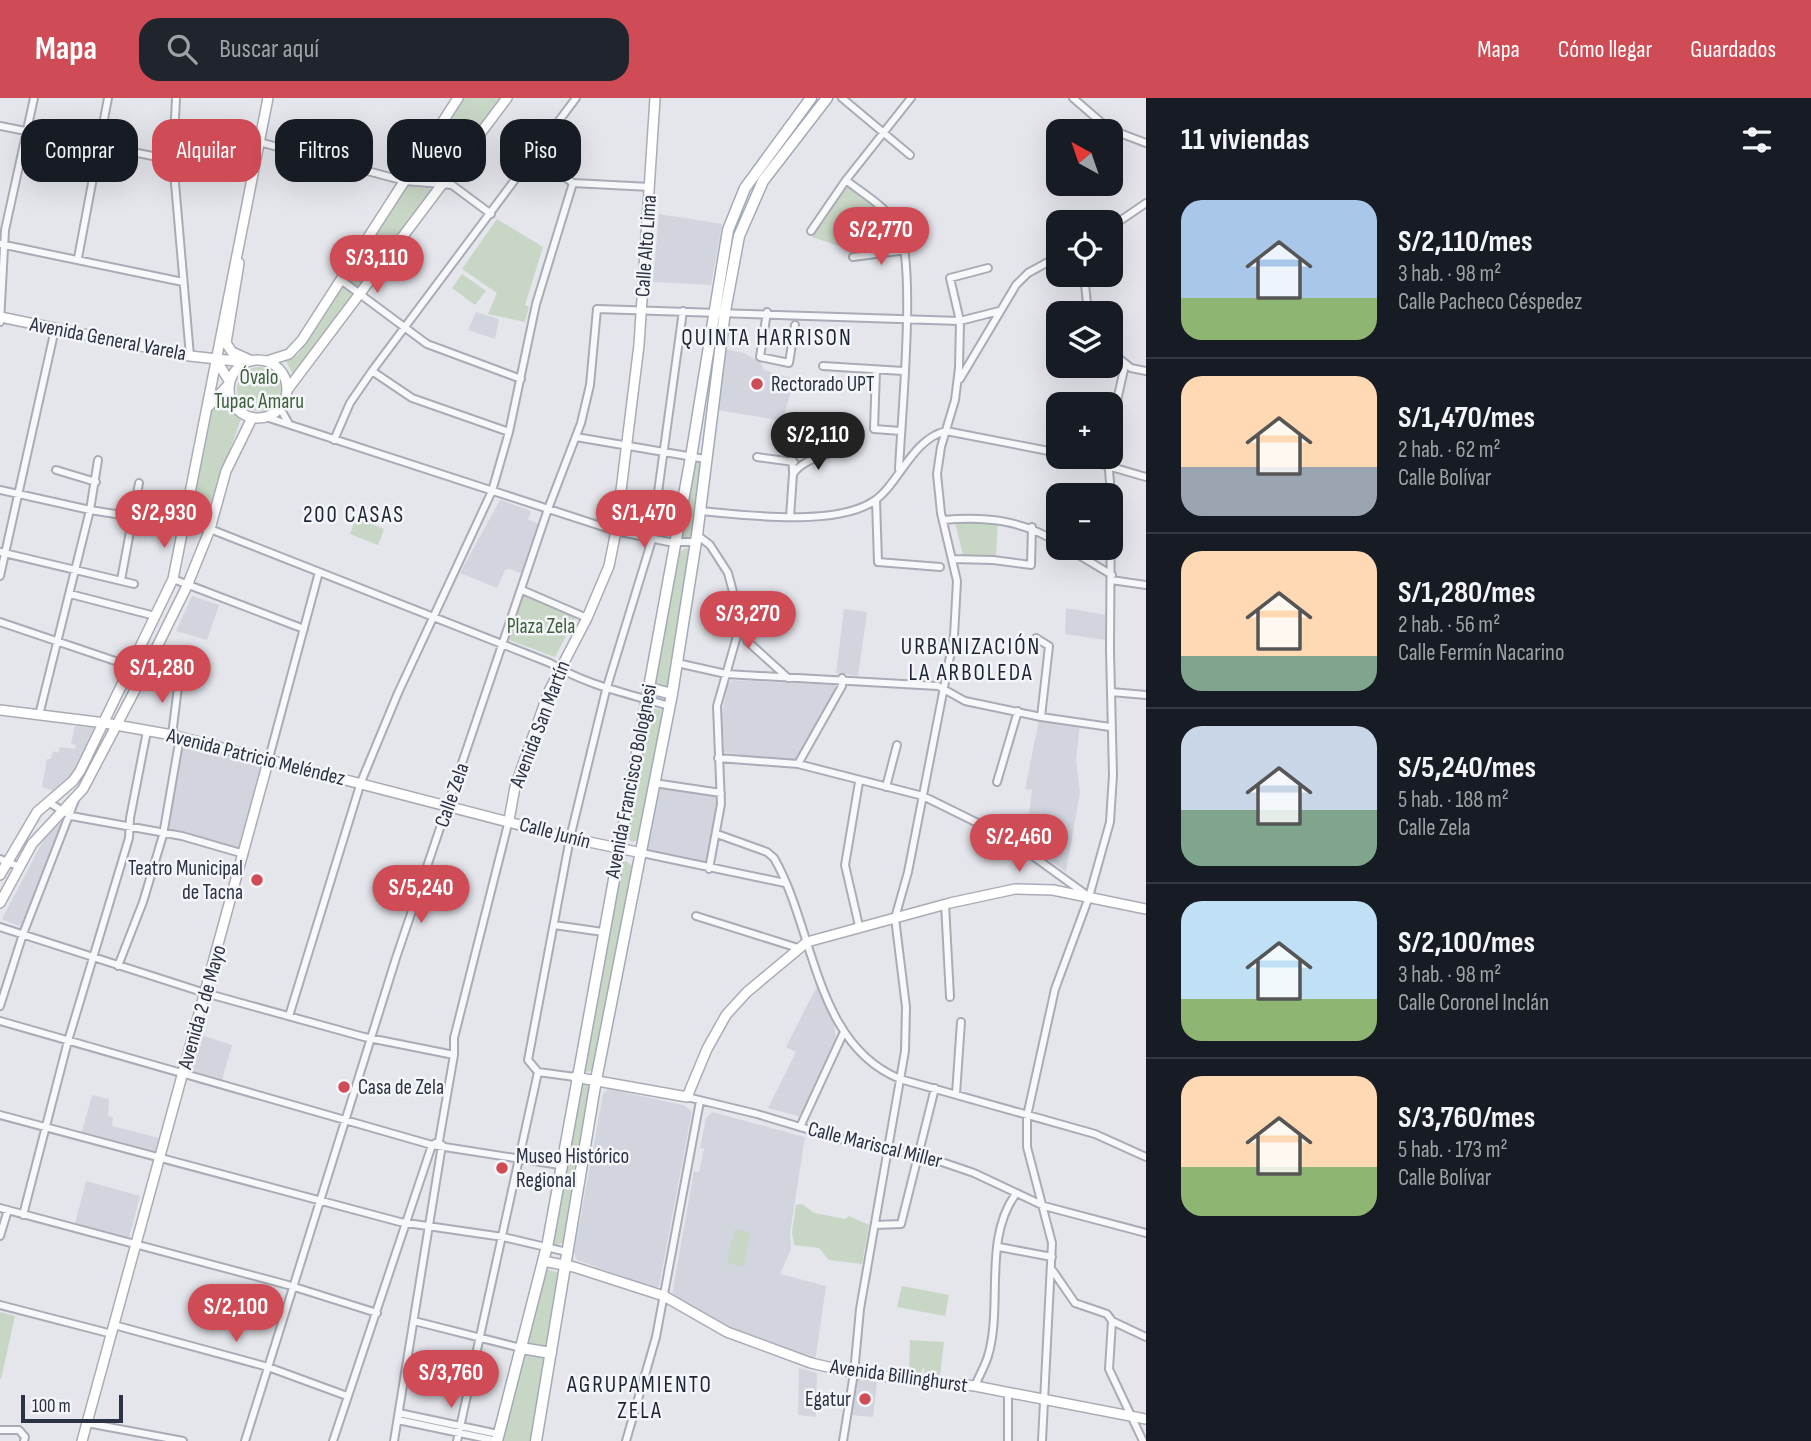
<!DOCTYPE html>
<html lang="es">
<head>
<meta charset="utf-8">
<style>
  body { margin:0; font-family:"Sofia Sans Condensed",sans-serif; background:#20242c; color:#f1f3f6; height:100vh; display:flex; flex-direction:column; font-size:26px; white-space:nowrap }
  * { box-sizing:border-box; margin:0 }
  p { font-size:23px; color:#9ea1a6 }
  .icon { flex:none; width:38px; height:38px; fill:none; stroke:currentColor; stroke-width:2; stroke-linecap:round; stroke-linejoin:round }
  .map { position:relative; flex:1; overflow:hidden }
  .drawer { display:flex; flex-direction:column; background:#171b24; width:665px }
  .drawer>* { flex:none }
  .banner { position:absolute; left:21px; top:21px; width:665px; height:63px; display:flex; gap:14px }
  .needle { width:46px; rotate:320deg }
  .controls { position:absolute; left:1046px; top:21px; display:grid; gap:14px }
  .controls a { display:grid; place-items:center; width:77px; height:77px; border-radius:14px; background:#171b24; box-shadow:0 7px 28px #0002; font-size:35px }
  .scale { position:absolute; left:21px; bottom:18px; width:102px; box-sizing:border-box; padding-left:7px; border:4px solid #2b3244; border-top:0; font-size:19px; line-height:24px; white-space:nowrap; color:#2b3244; -webkit-text-stroke:5px #f4f5f9; paint-order:stroke }
  .price { position:absolute; translate:-50% -60px; padding:0 16px; border-radius:24px; background:#cf4b55; color:#fff; font-size:23px; line-height:46px; filter:drop-shadow(0 2px 4px #0008) }
  .price::after { content:''; position:absolute; left:50%; top:42px; width:21px; height:16px; margin-left:-10px; background:inherit; clip-path:polygon(0 0,100% 0,50% 100%) }
  .price.on { background:#222; color:#fff }
  ul { padding:0; list-style:none }
  li { display:flex; align-items:center; gap:21px; height:175px; padding:0 35px }
  li+li { border-top:2px solid #363941 }
  li span { display:grid; place-items:center; flex:none; width:196px; height:140px; border-radius:21px; color:#555 }
  li>.icon { margin-inline-start:auto }
  span .icon { width:84px; height:84px; fill:#fffc; stroke-width:1 }
  li b { font-size:30px }
  h2 { display:flex; justify-content:space-between; align-items:center; height:84px; padding:0 35px; font-size:30px }
  .tag { padding:0 24px; border-radius:21px; background:#171b24; box-shadow:0 7px 28px #0002; font-size:24px; line-height:63px }
  .tag.on { background:#cf4b55; color:#fff }
  header { display:flex; align-items:center; gap:42px; box-sizing:border-box; height:98px; padding:0 35px; background:#cf4b55; color:#fff }
  header strong { font-size:33px }
  nav { display:flex; gap:38px; margin-inline-start:auto; font-size:24px }
  .search { width:490px; height:63px; background:#20242c; display:flex; align-items:center; gap:18px; box-sizing:border-box; padding:0 24px; border-radius:21px; color:#9ea1a6; font-size:26px }
  main { display:flex; flex:1; min-height:0 }
  .map>svg:first-child { display:block }
  .built { fill:#d2d5de }
  .green { fill:#c8d6c5 }
  .lines { fill:none; stroke-linecap:round; stroke-linejoin:round }
  .street-casing { stroke:#a9acb6; stroke-width:10 }
  .secondary-casing { stroke:#a9acb6; stroke-width:12 }
  .primary-casing { stroke:#a3aab7; stroke-width:13 }
  .street { stroke:#f7f8fa; stroke-width:6 }
  .secondary { stroke:#fff; stroke-width:9 }
  .primary { stroke:#fff; stroke-width:10 }
  .poi-dot { fill:#cf4b55; stroke:#f4f5f9; stroke-width:2.5 }
  .labels { text-anchor:middle; dominant-baseline:central; stroke-width:5; stroke-linejoin:round; paint-order:stroke }
  .street-label { font-size:21px; fill:#2b3244; stroke:#f4f5f9 }
  .park-label { font-size:21px; fill:#3d6039; stroke:#f4f5f9 }
  .poi-label { font-size:21px; fill:#2b3244; stroke:#f4f5f9; text-anchor:start }
  .neighbourhood-label { font-size:23px; letter-spacing:2px; fill:#1d2435; stroke:#f4f5f9 }
</style>
</head>
<body>
<header>
<strong>Mapa</strong>
<div class="search"><svg class="icon" aria-label="search" viewBox="0 0 24 24"><circle cx="10" cy="10" r="6"/><path d="M15 15l6 6"/></svg>Buscar aquí</div>
<nav><a>Mapa</a><a>Cómo llegar</a><a>Guardados</a></nav>
</header>
<main>
<div class="map">
<svg width="1146" height="1343" viewBox="0 0 1146 1343">
  <rect width="100%" height="100%" fill="#e4e6ec"/>
  <path class="built" d="M659,116l63,10 -11,61 -58,-3z
    M476,214l23,7 -4,20 -27,-9z
    M724,251l20,4 16,9 4,8 30,9 -11,42 -65,-11z
    M500,402l31,11 -3,8 10,5 -17,49 -12,-4 -4,1 -8,18 -37,-15z
    M192,498l27,9 -12,35 -31,-9z
    M1066,510l40,7 -1,25 -40,-6z
    M844,511l23,3 -9,64 -22,-3z
    M732,582l102,5 3,4 -39,70h-35l-39,-7 -2,-38 6,-30z
    M1039,622l41,5 -4,35 4,32 -14,80 -21,-15 1,-4 -7,-2 -13,-11 6,-50 -7,-1z
    M75,628l20,1 2,3 -28,49 -15,12 -12,-4 5,-28h4l2,-8 5,2 2,-6 15,2 1,-4 -5,-1z
    M180,639l89,21 -25,96 -62,-18 -19,-1z
    M654,685l67,10 -12,76 -67,-16z
    M66,719l-45,110 -19,-8 43,-82z
    M817,888l17,37 2,19 -34,75 -34,-9 28,-56 -10,-5z
    M201,937l31,10 -10,35 -28,-7 -2,-4z
    M608,991l75,16 9,6 -33,175 -4,2 -78,-28 -3,-7 29,-159z
    M92,997l17,4 -1,17 5,2 -1,8 47,12 -5,17 -73,-20z
    M712,1014l93,25 -15,96 1,16 -11,25 46,12 -11,76 -72,-27 -71,-40 22,-124 5,1 5,-23 -4,-1 6,-30z
    M86,1083l54,15 -11,42 -54,-14z
    M799,1270l18,5 -1,44 -18,-2z
    M858,1282l19,2 -4,35 -22,-2z"/>
  <path class="green" d="M464,0h36l-60,81 -20,-2 -2,-5z
    M406,88l28,3 -76,98 -11,-9z
    M845,88h4c24,19 44,28 52,60l-44,6 -45,-15z
    M497,121l46,28 -18,58 4,2 -4,15 -37,-8 9,-21 -35,-24z
    M462,176l24,17 -11,14 -23,-17z
    M342,188l12,9 -61,80 -7,-14 12,-6z
    M237 291a22 22 0 1 1 44 0a22 22 0 1 1-44 0Z
    M223,299l7,13 11,9 -37,102 -15,-1 21,-109z
    M697,364l5,5 -9,69 -9,3 -2,-3 11,-71z
    M356,420l28,11 -6,16 -28,-11z
    M979,422l19,2 -2,33h-33l-8,-32z
    M687,450l4,6 -23,135 -16,-5 25,-131z
    M524,495l53,22 -22,42 -48,-18z
    M651,610l11,2 2,7 -24,122 -8,3 -6,-6 20,-123z
    M626,763l9,7 -40,202 -10,2 -4,-4 40,-204z
    M583,983l9,6 -26,155 -9,3 -7,-3 28,-160z
    M802,1106l12,9 31,6 4,-3 20,9 -7,39 -33,-4 -10,-12 -25,-3 -2,-13 4,-27z
    M735,1131l16,4 -8,34 -16,-4z
    M545,1171l15,4 -13,75 -21,-3z
    M902,1188l47,9 -4,21 -48,-9z
    M0,1214l15,4 -14,63h-1z
    M910,1242l34,2 -4,33 -16,-2v-6l-3,6 -12,-1z
    M526,1255l21,6 -14,82h-32z"/>
  <g class="lines">
    <g class="street-casing">
      <path id="street" d="M176,0l-3,62 17,196
        M842,0l68,57
        M1073,0l36,31 37,14
        M0,28l173,34
        M173,29l86,15 146,39 47,4 39,29
        M535,57l38,28 77,4
        M846,82c17,14 41,27 52,47 19,35 3,194 1,242
        M1111,129l35,-24
        M811,133l35,-51 65,-82
        M0,146l183,38
        M853,159l53,-7
        M78,160l30,-160
        M1084,177l4,38
        M341,182l86,64 94,35
        M767,214l-7,45 29,6 6,-38
        M0,224l5,-92 29,-132
        M1111,254l20,16 15,3
        M823,268l80,5
        M876,272l-2,59 27,2
        M372,273l40,27 97,34
        M960,281l56,-94 12,-12 31,-17
        M280,310l9,16
        M266,319l350,114 53,11h27
        M1111,329l14,-62
        M576,339l129,22
        M334,342l16,-37 22,-32 204,-273
        M757,359l37,5
        M1077,359l69,20
        M1108,359l3,38
        M56,372l40,12
        M793,374l-2,-36 43,7 6,-15
        M0,392l90,20 120,19 340,134c38,23 77,30 119,43
        M876,402l2,62 62,5
        M700,413c44,4 136,16 174,-10 25,-17 38,-62 72,-70l113,22
        M790,419l3,-43c14,-21 43,-15 59,-35
        M943,422c43,-4 78,0 116,23
        M697,437l13,10 18,28 13,49 -24,84 4,98 -12,65
        M1067,450l45,27
        M0,454l134,32
        M952,461l41,1 38,5 1,-38
        M0,478l55,-247
        M173,481l131,50
        M121,482l18,-97
        M1111,482l35,5
        M522,492l65,28
        M70,496l85,22
        M0,524l133,45 46,12 -7,56
        M742,527l5,16 41,37
        M1036,540l13,8 -8,71
        M677,565l49,11 212,12 27,15 76,16 69,10
        M1111,594l35,3
        M39,617l51,-205 8,-50
        M269,660l50,-186
        M718,660l80,6 125,32 85,42 80,58
        M798,666l44,-78v-8
        M997,684l21,-71
        M654,685l67,10
        M886,689l11,-42
        M48,704l23,14 111,20 62,18
        M717,736l50,18 7,6c41,71 40,186 126,221l195,55 51,23
        M642,755l143,30
        M0,761l20,8
        M945,806l5,93
        M696,818l102,32
        M554,827l49,7
        M859,828l-14,-61 14,-83
        M0,829l205,66 159,44 90,18
        M118,868l25,-64 20,-67 17,-98
        M0,908l23,-72 52,-134
        M289,918l72,-234 37,-89 94,-202 17,-59 27,-128 37,-121
        M0,923l432,124 128,20
        M538,974l-10,-12 42,-222 36,-148 45,-147 32,-232
        M538,974l37,5
        M956,996l5,-72
        M687,999l70,17 83,25 90,19 44,15 70,33 102,27
        M0,1017l400,107 103,15 64,15
        M800,1029l43,-93
        M0,1110l288,77 89,28
        M23,1117l45,-174 61,-203 1,-20 17,-87
        M875,1127l26,-1 34,-136
        M0,1138l8,-26
        M999,1149l53,10
        M1053,1173l22,32 32,11 5,7 34,16
        M0,1207l112,29
        M414,1223l107,27
        M1112,1223l-3,48 34,72
        M114,1227l154,42 79,29
        M975,1288c4,-10 10,-20 13,-30 15,-50 -5,-116 27,-161
        M1008,1294v49
        M399,1315l99,21
        M398,1322l99,21
        M87,1325l96,18
        M0,1332h19l6,7 -1,4
        M245,1343l151,-483 152,-449 33,-86 9,-38 7,-76 363,12 39,-10
        M333,1343l99,-296 7,-4 15,-86v-17l55,-218
        M394,1343l48,-296
        M457,1343l81,-369
        M626,1343l30,-104 44,-236
        M843,1343l11,-68 6,-64 45,-258 1,-44 -11,-89 13,-46 46,-236 3,-55 -16,-68 -4,-39 4,-27 14,-47 4,-32 1,-47 -10,-43 38,-10
        M1042,1343l10,-198 -25,-96v-31l28,-127 34,-92 21,-75 3,-47 -3,-125 1,-151"/>
    </g>
    <g class="secondary-casing">
      <path id="secondary" d="M239,165l-13,80 6,9 18,8
        M0,219l190,39 55,6
        M229 291a29 29 0 1 1 58 0a29 29 0 1 1-58 0Z
        M216,262l14,22
        M267,263l22,-7 13,-14 156,-242
        M288,291l219,-291
        M209,308l20,-22
        M0,612l105,13 67,12 398,103 72,15
        M509,722l6,-33 34,-96 38,-73 22,-52 7,-35 23,-186 16,-247
        M0,777l37,-63 36,-31 7,-10 93,-192 95,-481
        M0,805l32,-59 51,-55 62,-118 42,-85 23,-57 16,-58 26,-53
        M575,979l112,20 20,-48 19,-34 21,-23 60,-50 143,-39 65,-14 38,1 93,19
        M543,1163l31,6 90,29 63,36 84,31 43,10 121,13 171,33
        M82,1343l187,-683"/>
    </g>
    <g class="primary-casing">
      <path id="primary" d="M649,590l23,6
        M521,1250l30,5
        M497,1343l51,-199 143,-785 37,-227 17,-42 66,-90
        M536,1343l60,-361 76,-386 25,-159 28,-224 14,-75 24,-55 64,-83"/>
    </g>
    <use href="#street" class="street"/>
    <use href="#secondary" class="secondary"/>
    <use href="#primary" class="primary"/>
  </g>
  <g class="poi-dot">
    <circle cx="757" cy="286" r="7"/>
    <circle cx="257" cy="782" r="7"/>
    <circle cx="344" cy="989" r="7"/>
    <circle cx="502" cy="1070" r="7"/>
    <circle cx="865" cy="1301" r="7"/>
  </g>
  <g class="labels">
    <g class="street-label">
      <text transform="translate(646 148) rotate(-86)">Calle Alto Lima</text>
      <text transform="translate(108 241) rotate(11)">Avenida General Varela</text>
      <text transform="translate(540 626) rotate(-69)">Avenida San Martín</text>
      <text transform="translate(256 659) rotate(14)">Avenida Patricio Meléndez</text>
      <text transform="translate(631 683) rotate(-79)">Avenida Francisco Bolognesi</text>
      <text transform="translate(452 697) rotate(-71)">Calle Zela</text>
      <text transform="translate(555 735) rotate(15)">Calle Junín</text>
      <text transform="translate(202 909) rotate(-74)">Avenida 2 de Mayo</text>
      <text transform="translate(875 1047) rotate(14)">Calle Mariscal Miller</text>
      <text transform="translate(899 1278) rotate(8)">Avenida Billinghurst</text>
    </g>
    <g class="park-label">
      <text x="259" y="279">Óvalo<tspan x="259" dy="24">Tupac Amaru</tspan></text>
      <text x="541" y="528">Plaza Zela</text>
    </g>
    <g class="poi-label">
      <text x="771" y="286">Rectorado UPT</text>
      <text x="243" y="770" text-anchor="end">Teatro Municipal<tspan x="243" dy="24">de Tacna</tspan></text>
      <text x="358" y="989">Casa de Zela</text>
      <text x="516" y="1058">Museo Histórico<tspan x="516" dy="24">Regional</tspan></text>
      <text x="851" y="1301" text-anchor="end">Egatur</text>
    </g>
    <g class="neighbourhood-label">
      <text x="767" y="240">QUINTA HARRISON</text>
      <text x="354" y="417">200 CASAS</text>
      <text x="971" y="549">URBANIZACIÓN<tspan x="971" dy="26">LA ARBOLEDA</tspan></text>
      <text x="640" y="1287">AGRUPAMIENTO<tspan x="640" dy="26">ZELA</tspan></text>
    </g>
  </g>
</svg>
<div class="controls">
<a><svg class="needle" viewBox="-14 -14 28 28"><path d="M0-13l5 13h-10z" fill="#e53935"/><path d="M0 13l5-13h-10z" fill="#9ea1a6"/></svg></a>
<a><svg class="icon" aria-label="locate" viewBox="0 0 24 24"><circle cx="12" cy="12" r="6"/><path d="M12 2v4M12 18v4M2 12h4M18 12h4"/></svg></a>
<a><svg class="icon" aria-label="layers" viewBox="0 0 24 24"><path d="M12 4l9 5-9 5-9-5zM3 14l9 5 9-5"/></svg></a>
<a>+</a>
<a>−</a>
</div>
<div class="scale">100 m</div>
<b class="price" style="left:881px;top:169px">S/2,770</b>
<b class="price" style="left:377px;top:197px">S/3,110</b>
<b class="price on" style="left:818px;top:374px">S/2,110</b>
<b class="price" style="left:164px;top:452px">S/2,930</b>
<b class="price" style="left:644px;top:452px">S/1,470</b>
<b class="price" style="left:748px;top:553px">S/3,270</b>
<b class="price" style="left:162px;top:607px">S/1,280</b>
<b class="price" style="left:1019px;top:776px">S/2,460</b>
<b class="price" style="left:421px;top:827px">S/5,240</b>
<b class="price" style="left:236px;top:1246px">S/2,100</b>
<b class="price" style="left:451px;top:1312px">S/3,760</b>
<div class="banner">
<a class="tag">Comprar</a>
<a class="tag on">Alquilar</a>
<a class="tag">Filtros</a>
<a class="tag">Nuevo</a>
<a class="tag">Piso</a>
</div>
</div>
<section class="drawer">
<h2>11 viviendas<svg class="icon" aria-label="filters" viewBox="0 0 24 24"><path d="M4 7h16M4 17h16"/><circle cx="9" cy="7" r="2"/><circle cx="15" cy="17" r="2"/></svg></h2>
<ul>
<li><span style="background:linear-gradient(#a9c7e8 70%,#8fb573 0)"><svg class="icon" aria-label="home" viewBox="0 0 24 24"><path d="M3 11l9-7 9 7M6 9v11h12V9"/></svg></span><div><b>S/2,110/mes</b><p>3 hab. · 98 m²</p><p>Calle Pacheco Céspedez</p></div></li>
<li><span style="background:linear-gradient(#ffd9b3 65%,#9aa5b1 0)"><svg class="icon" aria-label="home" viewBox="0 0 24 24"><path d="M3 11l9-7 9 7M6 9v11h12V9"/></svg></span><div><b>S/1,470/mes</b><p>2 hab. · 62 m²</p><p>Calle Bolívar</p></div></li>
<li><span style="background:linear-gradient(#ffd9b3 75%,#7fa58c 0)"><svg class="icon" aria-label="home" viewBox="0 0 24 24"><path d="M3 11l9-7 9 7M6 9v11h12V9"/></svg></span><div><b>S/1,280/mes</b><p>2 hab. · 56 m²</p><p>Calle Fermín Nacarino</p></div></li>
<li><span style="background:linear-gradient(#c9d6e8 60%,#7fa58c 0)"><svg class="icon" aria-label="home" viewBox="0 0 24 24"><path d="M3 11l9-7 9 7M6 9v11h12V9"/></svg></span><div><b>S/5,240/mes</b><p>5 hab. · 188 m²</p><p>Calle Zela</p></div></li>
<li><span style="background:linear-gradient(#bfe0f5 70%,#8fb573 0)"><svg class="icon" aria-label="home" viewBox="0 0 24 24"><path d="M3 11l9-7 9 7M6 9v11h12V9"/></svg></span><div><b>S/2,100/mes</b><p>3 hab. · 98 m²</p><p>Calle Coronel Inclán</p></div></li>
<li><span style="background:linear-gradient(#ffd9b3 65%,#8fb573 0)"><svg class="icon" aria-label="home" viewBox="0 0 24 24"><path d="M3 11l9-7 9 7M6 9v11h12V9"/></svg></span><div><b>S/3,760/mes</b><p>5 hab. · 173 m²</p><p>Calle Bolívar</p></div></li>
</ul>
</section>
</main>
</body>
</html>
